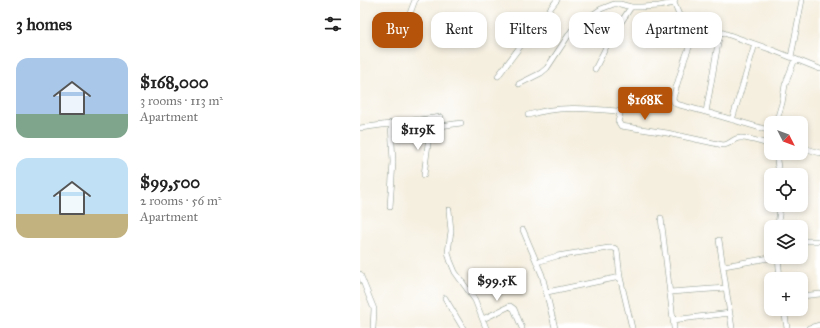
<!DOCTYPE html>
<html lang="en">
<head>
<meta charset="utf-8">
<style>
  body { margin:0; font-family:"IM FELL Great Primer",serif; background:#f2f2f2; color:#222; height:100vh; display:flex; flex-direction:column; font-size:15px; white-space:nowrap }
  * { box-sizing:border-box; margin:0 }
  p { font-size:13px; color:#767676 }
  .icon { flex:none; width:22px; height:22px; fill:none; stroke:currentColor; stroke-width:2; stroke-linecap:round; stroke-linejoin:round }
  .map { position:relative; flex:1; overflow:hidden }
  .side { display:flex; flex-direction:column; background:#fff; width:360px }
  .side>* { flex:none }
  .hud { position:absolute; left:12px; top:12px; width:380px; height:36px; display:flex; gap:8px }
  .needle { width:26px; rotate:132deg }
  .controls { position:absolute; left:404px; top:116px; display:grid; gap:8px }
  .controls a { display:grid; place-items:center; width:44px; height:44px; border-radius:8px; background:#fff; box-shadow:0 2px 6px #0003; font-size:20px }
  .price { position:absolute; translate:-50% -34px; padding:0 9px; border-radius:4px; background:#fff; color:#222; font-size:13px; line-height:26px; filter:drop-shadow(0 1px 2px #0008) }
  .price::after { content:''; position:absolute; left:50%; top:24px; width:12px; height:9px; margin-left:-6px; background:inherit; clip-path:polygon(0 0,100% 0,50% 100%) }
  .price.current { background:#b45309; color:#fff }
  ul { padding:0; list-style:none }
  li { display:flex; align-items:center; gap:12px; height:100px; padding:0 16px }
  li span { display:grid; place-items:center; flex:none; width:112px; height:80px; border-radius:12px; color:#555 }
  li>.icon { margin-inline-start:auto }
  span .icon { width:48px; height:48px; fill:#fffc; stroke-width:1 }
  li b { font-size:17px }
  h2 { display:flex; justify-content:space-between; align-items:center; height:48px; padding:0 16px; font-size:17px }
  .chip { padding:0 14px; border-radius:12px; background:#fff; box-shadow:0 2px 6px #0003; font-size:14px; line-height:36px }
  .chip.current { background:#b45309; color:#fff }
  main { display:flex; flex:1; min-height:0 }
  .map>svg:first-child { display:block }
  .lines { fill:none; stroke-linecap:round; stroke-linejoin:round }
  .minor-casing { stroke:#8a968a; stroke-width:6 }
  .minor { stroke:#fff; stroke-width:5 }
</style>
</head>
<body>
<main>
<section class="side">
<h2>3 homes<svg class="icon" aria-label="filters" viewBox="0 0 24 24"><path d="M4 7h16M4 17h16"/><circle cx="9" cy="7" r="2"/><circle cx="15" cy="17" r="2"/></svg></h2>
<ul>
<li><span style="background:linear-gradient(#a9c7e8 70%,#7fa58c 0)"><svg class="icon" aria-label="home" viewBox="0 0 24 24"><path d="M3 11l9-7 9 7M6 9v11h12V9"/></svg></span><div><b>$168,000</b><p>3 rooms · 113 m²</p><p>Apartment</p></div></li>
<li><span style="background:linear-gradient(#bfe0f5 70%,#c2b280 0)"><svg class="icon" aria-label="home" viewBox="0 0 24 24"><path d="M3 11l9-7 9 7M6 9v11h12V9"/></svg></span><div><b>$99,500</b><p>2 rooms · 56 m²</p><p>Apartment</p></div></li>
</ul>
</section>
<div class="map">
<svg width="460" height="328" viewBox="0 0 460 328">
  <rect width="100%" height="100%" fill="#fff"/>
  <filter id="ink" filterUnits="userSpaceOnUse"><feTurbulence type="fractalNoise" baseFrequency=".025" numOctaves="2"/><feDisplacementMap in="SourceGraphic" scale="8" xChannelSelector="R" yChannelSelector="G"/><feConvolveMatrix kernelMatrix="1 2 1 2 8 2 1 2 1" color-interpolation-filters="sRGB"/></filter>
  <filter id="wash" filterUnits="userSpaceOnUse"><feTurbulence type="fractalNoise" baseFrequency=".012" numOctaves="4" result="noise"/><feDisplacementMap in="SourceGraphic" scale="16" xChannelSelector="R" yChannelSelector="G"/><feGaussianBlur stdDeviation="0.9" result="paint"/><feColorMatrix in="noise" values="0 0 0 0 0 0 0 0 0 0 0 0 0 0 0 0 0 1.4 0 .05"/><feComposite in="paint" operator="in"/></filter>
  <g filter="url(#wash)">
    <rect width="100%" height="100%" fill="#f5efdf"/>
  </g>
  <g filter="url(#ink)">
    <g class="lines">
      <g class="minor-casing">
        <path id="minor" d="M315,0l-1,3 5,12 19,9 77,27 45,18
          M338,24l-13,34 -12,40 1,4 2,2 30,8 65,19
          M43,32l12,-32
          M431,57l11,-57
          M235,69l15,-30 21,-32
          M138,76l24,-32 35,-44
          M159,84l22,-11 6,-5 25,-38 11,-9 18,-12 13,-5h6l11,3h10l18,-1 15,-3
          M346,112l14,-80
          M168,115c29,-9 58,-7 89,-4 4,3 3,5 1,10l3,5 46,7 56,12c7,0 10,-7 17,-7 8,-1 23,5 31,7
          M372,120l23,-76
          M416,123l6,-20 3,-18 10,-26
          M0,128l81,-11
          M32,133l69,-10
          M441,147l19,6
          M416,153l3,22
          M64,175l6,-47
          M30,207l3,-45 -2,-39
          M89,210l2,21 -3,21 2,8 5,12 20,28 11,28
          M301,218l13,110
          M418,227l2,-22
          M163,230l19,45 13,53
          M359,240l13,88
          M441,241h19
          M418,257l2,22
          M177,262l20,-6 52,-8h5l3,2 3,27 12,51
          M364,266l51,-9
          M0,274l14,35 -1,19
          M187,292l73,-15
          M310,292l56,-4
          M441,296l19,-2
          M85,298l18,30
          M424,309l3,19
          M123,319l27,-13 4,3 8,19
          M313,320l57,-7
          M449,328l11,-3"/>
      </g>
      <use href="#minor" class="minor"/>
    </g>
  </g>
</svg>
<div class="controls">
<a><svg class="needle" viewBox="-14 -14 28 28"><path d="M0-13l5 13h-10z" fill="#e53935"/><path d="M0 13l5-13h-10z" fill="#767676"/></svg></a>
<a><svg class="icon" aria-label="locate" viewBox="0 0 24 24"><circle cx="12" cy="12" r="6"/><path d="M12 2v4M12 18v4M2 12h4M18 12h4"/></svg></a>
<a><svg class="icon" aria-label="layers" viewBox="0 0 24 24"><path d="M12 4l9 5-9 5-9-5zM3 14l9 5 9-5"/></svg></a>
<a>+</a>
</div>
<b class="price current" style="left:285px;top:121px">$168K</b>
<b class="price" style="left:58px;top:151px">$119K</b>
<b class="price" style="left:137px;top:302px">$99.5K</b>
<div class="hud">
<a class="chip current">Buy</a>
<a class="chip">Rent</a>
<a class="chip">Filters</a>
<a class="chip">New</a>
<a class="chip">Apartment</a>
</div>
</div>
</main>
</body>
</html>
